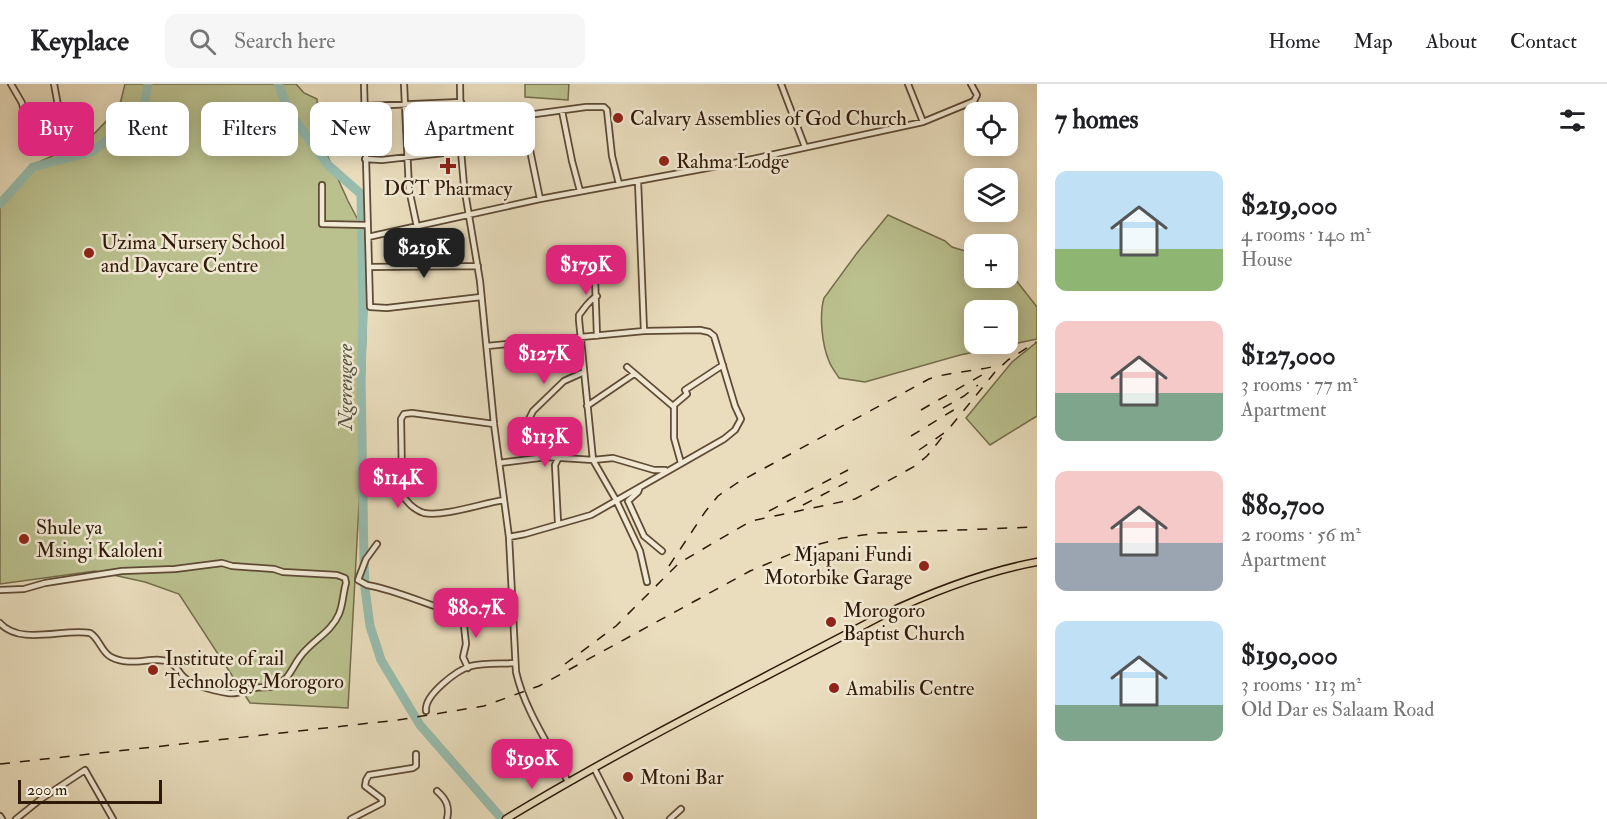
<!DOCTYPE html>
<html lang="en">
<head>
<meta charset="utf-8">
<style>
  body { margin:0; font-family:"IM FELL Double Pica",serif; background:#f6f6f6; color:#202124; height:100vh; display:flex; flex-direction:column; font-size:22px; white-space:nowrap }
  * { box-sizing:border-box; margin:0 }
  p { font-size:20px; color:#757577 }
  .icon { flex:none; width:33px; height:33px; fill:none; stroke:currentColor; stroke-width:2; stroke-linecap:round; stroke-linejoin:round }
  .map { position:relative; flex:1; overflow:hidden }
  .side { display:flex; flex-direction:column; background:#fff; width:570px }
  .side>* { flex:none }
  .banner { position:absolute; left:18px; top:18px; width:570px; height:54px; display:flex; gap:12px }
  .controls { position:absolute; left:964px; top:18px; display:grid; gap:12px }
  .controls a { display:grid; place-items:center; width:54px; height:54px; border-radius:12px; background:#fff; box-shadow:0 3px 15px #0003; font-size:30px }
  .scale { position:absolute; left:18px; bottom:15px; width:144px; box-sizing:border-box; padding-left:6px; border:3px solid #2f1908; border-top:0; font-size:16px; line-height:21px; white-space:nowrap; color:#2f1908; -webkit-text-stroke:4px #f1e9d4; paint-order:stroke }
  .price { position:absolute; translate:-50% -51px; padding:0 14px; border-radius:12px; background:#db2777; color:#fff; font-size:20px; line-height:39px; filter:drop-shadow(0 2px 3px #0008) }
  .price::after { content:''; position:absolute; left:50%; top:36px; width:18px; height:14px; margin-left:-9px; background:inherit; clip-path:polygon(0 0,100% 0,50% 100%) }
  .price.current { background:#222; color:#fff }
  ul { padding:0; list-style:none }
  li { display:flex; align-items:center; gap:18px; height:150px; padding:0 18px }
  li span { display:grid; place-items:center; flex:none; width:168px; height:120px; border-radius:12px; color:#555 }
  li>.icon { margin-inline-start:auto }
  span .icon { width:72px; height:72px; fill:#fffc; stroke-width:1 }
  li b { font-size:26px }
  h2 { display:flex; justify-content:space-between; align-items:center; height:72px; padding:0 18px; font-size:26px }
  .chip { padding:0 21px; border-radius:12px; background:#fff; box-shadow:0 3px 15px #0003; font-size:21px; line-height:54px }
  .chip.current { background:#db2777; color:#fff }
  header { display:flex; align-items:center; gap:36px; box-sizing:border-box; height:84px; padding:0 30px; background:#fff; border-bottom:2px solid #e0e0e0 }
  header strong { font-size:28px }
  nav { display:flex; gap:33px; margin-inline-start:auto; font-size:21px }
  .search { width:420px; height:54px; background:#f6f6f6; display:flex; align-items:center; gap:15px; box-sizing:border-box; padding:0 21px; border-radius:12px; color:#757577; font-size:22px }
  main { display:flex; flex:1; min-height:0 }
  .map>svg:first-child { display:block }
  .green { fill:#bac08e; stroke:#746c4b; stroke-width:1.5; fill-rule:evenodd }
  .lines { fill:none; stroke-linecap:round; stroke-linejoin:round }
  .river { stroke:#97bcae; stroke-width:9 }
  .minor-casing { stroke:#5e4a35; stroke-width:8 }
  .major-casing { stroke:#2f1908; stroke-width:9 }
  .minor { stroke:#f1e9d4; stroke-width:4.5 }
  .major { stroke:#e9ddbd; stroke-width:6 }
  .rail { stroke:#2f1908; stroke-width:1.5; stroke-dasharray:10 10; stroke-linecap:butt }
  .poi-dot { fill:#8f2418; stroke:#f1e9d4; stroke-width:2 }
  .labels { text-anchor:middle; dominant-baseline:central; stroke-width:5; stroke-linejoin:round; paint-order:stroke }
  .poi-label { font-size:20px; fill:#2f1908; stroke:#f1e9d4; text-anchor:start }
  .water-label { font-size:21px; font-style:italic; fill:#535242; stroke:#f1e9d4 }
</style>
</head>
<body>
<header>
<strong>Keyplace</strong>
<div class="search"><svg class="icon" aria-label="search" viewBox="0 0 24 24"><circle cx="10" cy="10" r="6"/><path d="M15 15l6 6"/></svg>Search here</div>
<nav><a>Home</a><a>Map</a><a>About</a><a>Contact</a></nav>
</header>
<main>
<div class="map">
<svg width="1037" height="735" viewBox="0 0 1037 735">
  <rect width="100%" height="100%" fill="#e9ddbd"/>
  <filter id="stains"><feTurbulence type="fractalNoise" baseFrequency=".00333" numOctaves="4"/><feColorMatrix values="0 0 0 0 .2 0 0 0 0 .09 0 0 0 0 .02 0 0 0 .5 -.17"/></filter>
  <radialGradient id="worn" r=".72"><stop offset=".6" stop-color="#630" stop-opacity="0"/><stop offset="1" stop-color="#630" stop-opacity=".3"/></radialGradient>
  <path class="green" d="M125,0h171l8,9 13,6 2,38 29,64 21,40 -7,208 -14,259 -98,-5 -71,-109 -34,-12 -50,-11 -95,13v-381l32,-38 56,-25 31,-32z
    M525,0h44l-1,16 -43,-3z
    M888,131l57,26 7,6 23,7v24h33v-8l29,37v32l-77,16 -95,27 -26,-4c-3,-5 -8,-11 -10,-17 -7,-16 -10,-46 -5,-63l33,-45zM975,226h33v34h-33z
    M1037,258v74l-47,29 -24,-27 46,-56z"/>
  <g class="lines">
    <path class="river" d="M278,0l13,31 37,50 33,29 2,122 -2,58 3,189 1,25 5,38 11,34 39,65 82,94
      M0,120l33,-37 58,-15 22,-16 9,-13 21,-13 5,-26"/>
    <g class="minor-casing">
      <path id="minor" d="M11,0l11,19 10,49
        M54,0l9,48 6,11
        M364,0l6,223 17,1 94,-11
        M404,0l5,105 8,38
        M460,0l1,67 3,35 16,95 14,143 15,113 7,135c9,39 34,74 52,110
        M781,0l24,63
        M908,0l15,38
        M365,22l96,-4
        M562,27l10,50 8,30
        M523,32l17,83
        M461,40l125,-17h18l3,3 5,46 7,28
        M365,75l17,1 79,-9
        M638,97l6,150
        M322,101v39l45,1
        M368,153l172,-38 194,-36 189,-41 51,-21 3,-6 -6,-11
        M369,183l109,-1
        M597,212c-8,4 -13,13 -18,19v5l14,140 23,40 24,51 7,31
        M597,252l-2,-57 4,-21
        M487,262l157,-15 56,-1 9,2 5,4 21,70 6,13 -6,11 -11,9 -133,76 -66,19 -16,3
        M627,283l47,40
        M587,322l47,-32
        M528,337l5,-10 31,-30 20,-9
        M494,340l-82,-11 -8,1 -3,5 1,59 -2,13c5,10 14,19 24,22 20,4 59,-10 80,-13
        M499,379l48,-6 46,3 20,-2 41,12h11
        M681,379l-7,-25v-33l13,-11 -2,-4 38,-25
        M640,403l-2,5 -10,9 16,35 18,15
        M558,439l-3,-58 3,-6
        M377,460l-11,15 -8,21 9,5c50,9 93,40 146,35
        M0,506l24,-1 21,-6 77,-12 53,-2 47,-6 10,3 42,3 9,3 54,3 8,3 1,5c-3,10 -3,22 -7,31 -8,19 -28,27 -39,43 -7,9 -12,24 -23,28 -7,4 -15,1 -23,3 -9,2 -16,7 -26,5 -13,-2 -33,-7 -43,-15 -6,-4 -8,-13 -16,-16 -16,-7 -37,6 -58,-5 -10,-5 -11,-18 -21,-24 -26,-5 -70,13 -90,-10
        M463,532l3,28 -3,13 5,11
        M426,627c-2,-16 31,-41 45,-45 14,-3 30,-2 44,-3
        M594,684l26,51
        M437,707c9,8 13,15 10,28
        M0,732l2,3
        M16,735l25,-20 44,-29 28,49
        M351,735l31,-16v-4l-17,-13 1,-6 3,-5 44,-7 3,-2v-12
        M670,735l11,-10"/>
    </g>
    <g class="major-casing">
      <path id="major" d="M506,735c122,-74 250,-137 377,-204 49,-23 100,-43 154,-53"/>
    </g>
    <use href="#minor" class="minor"/>
    <use href="#major" class="major"/>
    <path class="rail" d="M943,324l21,-12 14,-11
      M921,326l66,-38
      M911,352l46,-28
      M919,366l28,-19 48,-59 13,-12 28,-18
      M803,421l50,-26
      M769,427l79,-41
      M669,482l36,-54 13,-16 19,-13 192,-104c22,-8 47,-7 70,-14
      M565,580l51,-38 63,-63 72,-42 104,-22 60,-33 12,-10 20,-25
      M0,680l398,-44 86,-14 55,-20 211,-115 55,-23 37,-10 36,-5 159,-6"/>
  </g>
  <g class="poi-dot">
    <circle cx="618" cy="34" r="6"/>
    <circle cx="664" cy="77" r="6"/>
    <path d="M445 73h6v6h6v6h-6v6h-6v-6h-6v-6h6z"/>
    <circle cx="89" cy="169" r="6"/>
    <circle cx="24" cy="455" r="6"/>
    <circle cx="924" cy="482" r="6"/>
    <circle cx="831" cy="538" r="6"/>
    <circle cx="153" cy="586" r="6"/>
    <circle cx="834" cy="604" r="6"/>
    <circle cx="628" cy="693" r="6"/>
  </g>
  <g class="labels">
    <g class="poi-label">
      <text x="630" y="34">Calvary Assemblies of God Church</text>
      <text x="676" y="77">Rahma Lodge</text>
      <text x="448" y="104" text-anchor="middle">DCT Pharmacy</text>
      <text x="101" y="158">Uzima Nursery School<tspan x="101" dy="23">and Daycare Centre</tspan></text>
      <text x="36" y="443">Shule ya<tspan x="36" dy="23">Msingi Kaloleni</tspan></text>
      <text x="912" y="470" text-anchor="end">Mjapani Fundi<tspan x="912" dy="23">Motorbike Garage</tspan></text>
      <text x="843" y="526">Morogoro<tspan x="843" dy="23">Baptist Church</tspan></text>
      <text x="165" y="574">Institute of rail<tspan x="165" dy="23">Technology Morogoro</tspan></text>
      <text x="846" y="604">Amabilis Centre</text>
      <text x="640" y="693">Mtoni Bar</text>
    </g>
    <g class="water-label">
      <text transform="translate(345 303) rotate(-90)">Ngerengere</text>
    </g>
  </g>
  <rect width="100%" height="100%" filter="url(#stains)"/>
  <rect width="100%" height="100%" fill="url(#worn)"/>
</svg>
<div class="controls">
<a><svg class="icon" aria-label="locate" viewBox="0 0 24 24"><circle cx="12" cy="12" r="6"/><path d="M12 2v4M12 18v4M2 12h4M18 12h4"/></svg></a>
<a><svg class="icon" aria-label="layers" viewBox="0 0 24 24"><path d="M12 4l9 5-9 5-9-5zM3 14l9 5 9-5"/></svg></a>
<a>+</a>
<a>−</a>
</div>
<div class="scale">200 m</div>
<b class="price current" style="left:424px;top:195px">$219K</b>
<b class="price" style="left:586px;top:212px">$179K</b>
<b class="price" style="left:544px;top:301px">$127K</b>
<b class="price" style="left:545px;top:384px">$113K</b>
<b class="price" style="left:398px;top:425px">$114K</b>
<b class="price" style="left:476px;top:555px">$80.7K</b>
<b class="price" style="left:532px;top:706px">$190K</b>
<div class="banner">
<a class="chip current">Buy</a>
<a class="chip">Rent</a>
<a class="chip">Filters</a>
<a class="chip">New</a>
<a class="chip">Apartment</a>
</div>
</div>
<section class="side">
<h2>7 homes<svg class="icon" aria-label="filters" viewBox="0 0 24 24"><path d="M4 7h16M4 17h16"/><circle cx="9" cy="7" r="2"/><circle cx="15" cy="17" r="2"/></svg></h2>
<ul>
<li><span style="background:linear-gradient(#bfe0f5 65%,#8fb573 0)"><svg class="icon" aria-label="home" viewBox="0 0 24 24"><path d="M3 11l9-7 9 7M6 9v11h12V9"/></svg></span><div><b>$219,000</b><p>4 rooms · 140 m²</p><p>House</p></div></li>
<li><span style="background:linear-gradient(#f6c9c9 60%,#7fa58c 0)"><svg class="icon" aria-label="home" viewBox="0 0 24 24"><path d="M3 11l9-7 9 7M6 9v11h12V9"/></svg></span><div><b>$127,000</b><p>3 rooms · 77 m²</p><p>Apartment</p></div></li>
<li><span style="background:linear-gradient(#f6c9c9 60%,#9aa5b1 0)"><svg class="icon" aria-label="home" viewBox="0 0 24 24"><path d="M3 11l9-7 9 7M6 9v11h12V9"/></svg></span><div><b>$80,700</b><p>2 rooms · 56 m²</p><p>Apartment</p></div></li>
<li><span style="background:linear-gradient(#bfe0f5 70%,#7fa58c 0)"><svg class="icon" aria-label="home" viewBox="0 0 24 24"><path d="M3 11l9-7 9 7M6 9v11h12V9"/></svg></span><div><b>$190,000</b><p>3 rooms · 113 m²</p><p>Old Dar es Salaam Road</p></div></li>
</ul>
</section>
</main>
</body>
</html>
